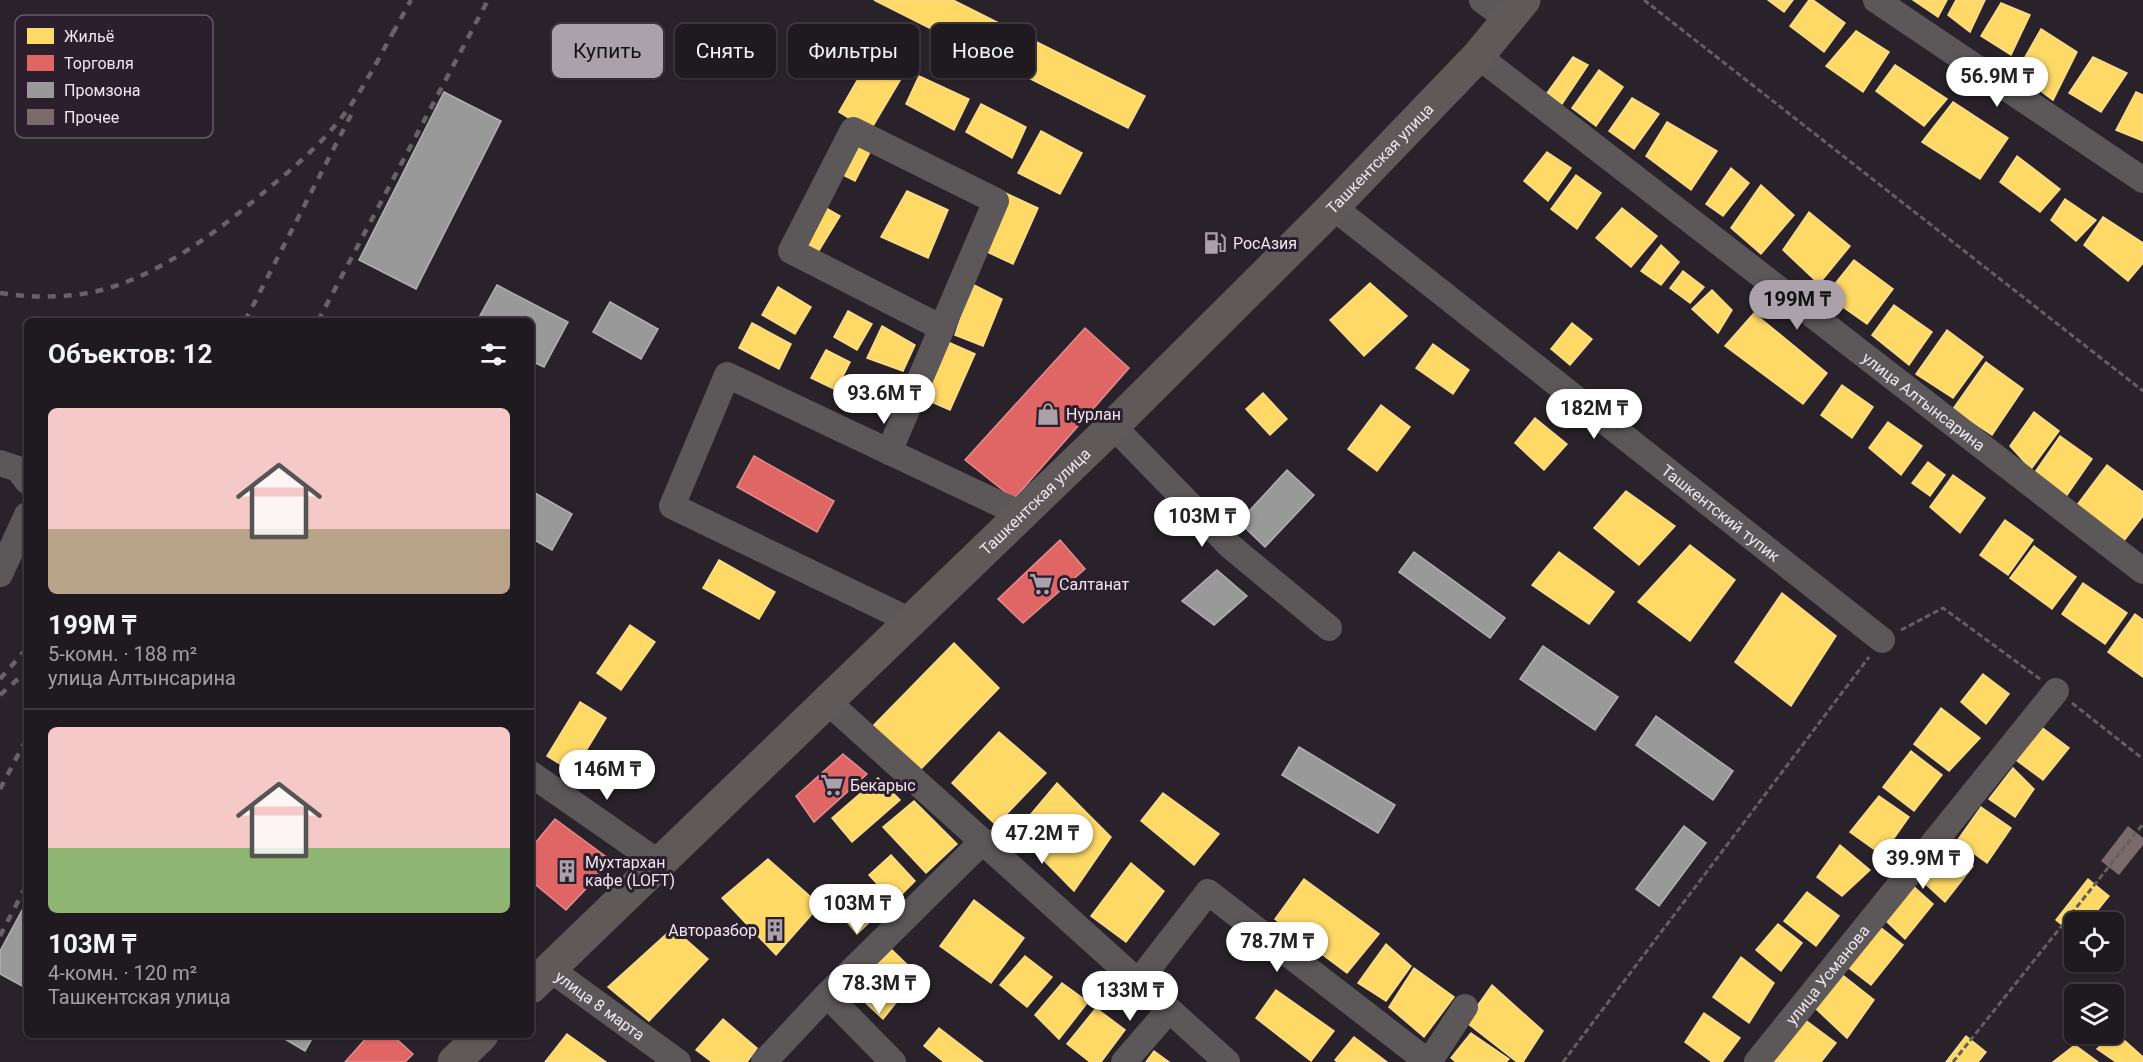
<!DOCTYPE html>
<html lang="ru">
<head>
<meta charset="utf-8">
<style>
  body { margin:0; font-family:Roboto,sans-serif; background:#272329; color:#f1f3f6; height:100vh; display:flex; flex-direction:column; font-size:22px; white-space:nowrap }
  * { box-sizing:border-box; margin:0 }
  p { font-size:20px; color:#a1a1a5 }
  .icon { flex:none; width:33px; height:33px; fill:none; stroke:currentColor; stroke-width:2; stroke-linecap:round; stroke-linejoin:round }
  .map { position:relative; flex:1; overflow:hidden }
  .panel { position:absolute; left:24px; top:318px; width:510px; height:720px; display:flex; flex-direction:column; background:#1f1a20; border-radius:9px; box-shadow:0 2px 4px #0004,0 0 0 2px #3c383e }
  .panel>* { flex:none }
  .hud { position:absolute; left:552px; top:24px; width:570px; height:54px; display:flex; gap:12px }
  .controls { position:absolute; left:2064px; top:912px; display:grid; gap:12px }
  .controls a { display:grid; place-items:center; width:60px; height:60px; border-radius:9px; background:#1f1a20; box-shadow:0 2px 4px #0004,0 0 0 2px #3c383e; font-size:30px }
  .price { position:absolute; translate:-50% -51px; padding:0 14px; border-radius:21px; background:#fff; color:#222; font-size:20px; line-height:39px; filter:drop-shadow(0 2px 3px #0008) }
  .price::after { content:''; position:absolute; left:50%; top:36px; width:18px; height:14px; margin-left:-9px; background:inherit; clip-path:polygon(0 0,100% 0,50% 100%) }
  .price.selected { background:#aaa1aa; color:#111 }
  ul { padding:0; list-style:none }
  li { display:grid; align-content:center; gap:12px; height:318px; padding:0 24px }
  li+li { border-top:2px solid #3c383e }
  li span { display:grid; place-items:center; height:186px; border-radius:9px; color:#555 }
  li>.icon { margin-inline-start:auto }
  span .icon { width:108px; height:108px; fill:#fffc; stroke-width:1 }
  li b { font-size:26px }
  h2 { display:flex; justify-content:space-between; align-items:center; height:72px; padding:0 24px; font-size:26px }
  .tag { padding:0 21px; border-radius:9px; background:#1f1a20; box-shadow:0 2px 4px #0004,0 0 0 2px #3c383e; font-size:21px; line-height:54px }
  .tag.selected { background:#aaa1aa; color:#111 }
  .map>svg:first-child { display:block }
  .homes { fill:#ffd966; stroke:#fadd8f; stroke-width:1.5 }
  .shops { fill:#e06666; stroke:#e48c8f; stroke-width:1.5 }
  .industry { fill:#999; stroke:#b3b0b3; stroke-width:1.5 }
  .building { fill:#7a6a6c }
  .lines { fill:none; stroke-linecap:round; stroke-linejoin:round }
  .path { stroke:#635f60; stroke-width:3; stroke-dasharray:6 3; stroke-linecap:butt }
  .minor { stroke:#5c5859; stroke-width:26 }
  .major { stroke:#5f595a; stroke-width:33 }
  .rail { stroke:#676266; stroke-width:4.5; stroke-dasharray:8 8; stroke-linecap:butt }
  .labels { text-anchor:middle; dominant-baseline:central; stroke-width:6; stroke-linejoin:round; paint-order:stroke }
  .street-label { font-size:16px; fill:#efe6ef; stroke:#2c1f2d }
  .poi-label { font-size:16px; fill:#efe6ef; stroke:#2c1f2d; text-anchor:start }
  .key { fill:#2c1f2d; stroke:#665b67; stroke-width:1.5 }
  .key-label { font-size:16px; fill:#efe6ef }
</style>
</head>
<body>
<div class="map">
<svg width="2143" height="1062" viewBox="0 0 2143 1062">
  <rect width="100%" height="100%" fill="#29222a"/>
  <path class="homes" d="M874,0h79l192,96 -17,32z
    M1768,0h25l-9,12z
    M1809,0h4l32,23 -21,29 -34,-26z
    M1913,0h34l-9,17z
    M1956,0h29l-15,32 -22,-17z
    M2001,3l29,12 -19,40 -30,-19z
    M2041,29l36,23 -24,48 -37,-27z
    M1856,31l33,21 -26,40 -37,-26z
    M1573,57l15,8 -26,39 -15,-11z
    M2093,57l34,16 -26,39 -32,-19z
    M870,58l32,19 -32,54 -31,-19z
    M1895,65l52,34 -23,27 -48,-35z
    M1599,70l24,17 -27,39 -24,-18z
    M919,76l50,23 -15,31 -48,-26z
    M2136,92l7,3v46l-27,-11z
    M1632,98l27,16 -25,35 -25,-18z
    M1953,102l55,36 -28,41 -58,-37z
    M981,104l45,23 -14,31 -46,-26z
    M1667,122l50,29 -26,39 -45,-34z
    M1041,131l41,22 -22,41 -42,-21z
    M839,134l32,16 -16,31 -32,-16z
    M1547,152l24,16 -23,33 -24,-20z
    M2017,156l43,33 -20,23 -40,-30z
    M1731,168l18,15 -26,33 -17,-12z
    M1576,175l25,18 -24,36 -26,-20z
    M1761,185l33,30 -33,39 -30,-26z
    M997,189l41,19 -25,56 -41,-19z
    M907,191l41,19 -20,48 -47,-21z
    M2065,199l31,21 -20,21 -25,-21z
    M812,200l28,16 -25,41 -27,-16z
    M1622,208l35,28 -26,31 -35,-29z
    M1809,212l41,34 -31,38 -36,-34z
    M2103,217l40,26v20l-15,18 -44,-36z
    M1661,245l18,17 -18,23 -20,-14z
    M1854,260l39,29 -26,35 -41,-29z
    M1683,271l21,16 -14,16 -20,-15z
    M1370,283l37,33 -43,40 -34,-36z
    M972,284l30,15 -19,47 -28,-11z
    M778,287l33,20 -16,27 -33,-19z
    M1712,290l20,20 -14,23 -26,-24z
    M1894,305l38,27 -23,33 -37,-30z
    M848,311l24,13 -15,26 -23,-13z
    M1754,313l73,60 -24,31 -78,-58z
    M752,323l39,21 -12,25 -40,-21z
    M1572,323l20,16 -22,26 -19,-16z
    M882,326l33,19 -12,26 -36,-13z
    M1947,330l36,27 -30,41 -37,-24z
    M941,339l34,15 -25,56 -32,-14z
    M1433,344l36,26 -16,24 -37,-26z
    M826,350l24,12 -14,28 -25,-12z
    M1986,362l37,27 -31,46 -39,-26z
    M1842,385l31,22 -21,31 -31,-23z
    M1263,393l24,26 -17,16 -24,-26z
    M1381,405l29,22 -33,44 -29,-22z
    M2034,412l25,19 -28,38 -21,-23z
    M1535,418l32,26 -23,26 -29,-27z
    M1888,422l34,24 -21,29 -32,-27z
    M2060,436l32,23 -27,39 -30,-26z
    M1928,462l17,13 -15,21 -18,-13z
    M2107,465l36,27v24l-20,26 -46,-37z
    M1953,475l32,23 -25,35 -30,-26z
    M1626,491l49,35 -36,39 -45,-37z
    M2005,520l28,20 -25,35 -28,-20z
    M1690,545l45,35 -45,61 -52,-39z
    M2034,546l42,31 -24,32 -42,-31z
    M1559,552l55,40 -25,32 -57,-39z
    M719,560l56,32 -16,27 -56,-31z
    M2083,583l44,30 -22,31 -43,-30z
    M1782,593l54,43 -45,70 -56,-44z
    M2135,614l8,6v57l-35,-25z
    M630,625l25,17 -34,48 -24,-17z
    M954,643l45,45 -80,83 -48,-43z
    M1983,674l26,20 -23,30 -25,-22z
    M580,702l26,16 -33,54 -26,-16z
    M1941,708l39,30 -31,33 -35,-27z
    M2040,726l29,22 -26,32 -27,-20z
    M999,732l47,41 -50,52 -44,-42z
    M1911,751l31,24 -28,36 -31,-24z
    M2013,768l21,21 -19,28 -26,-18z
    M878,778l22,22 -48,42 -20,-24z
    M1057,783l54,54 -37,54 -58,-59z
    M1163,793l56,41 -25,31 -53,-44z
    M1879,796l30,21 -27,38 -32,-23z
    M914,801l43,43 -31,29 -43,-46z
    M1981,807l30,21 -24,35 -30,-22z
    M1840,845l30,25 -28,26 -25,-19z
    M1948,846l25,20 -28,36 -25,-23z
    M891,855l24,26 -21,21 -25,-27z
    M768,859l52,46 -44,50 -54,-57z
    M1131,863l33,28 -38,51 -35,-26z
    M1304,879l75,55 -32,39 -72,-54z
    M2088,879l21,17 -21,26h-14v13l-18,-15z
    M1911,884l22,20 -28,35 -22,-21z
    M860,886l22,24 -25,24 -23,-28z
    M1807,892l32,24 -23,30 -32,-25z
    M974,900l50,38 -33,45 -51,-37z
    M1778,924l24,19 -21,28 -25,-21z
    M1876,924l27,21 -32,40 -27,-21z
    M673,928l35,31 -59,62 -41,-34z
    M1386,944l25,22 -25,35 -28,-18z
    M892,950l26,25 -35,44 -31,-29z
    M1025,956l27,21 -25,30 -27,-22z
    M1741,957l33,26 -25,40 -36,-26z
    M1414,968l40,29 -30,40 -35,-30z
    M1840,973l34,27 -27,38 -33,-31z
    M1062,983l26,19 -29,37 -24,-24z
    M1492,985l51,46 -20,31h-6l-51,-40z
    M1276,990l58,41 -23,30 -55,-43z
    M1096,1008l29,22 -24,32h-11l-23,-18z
    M1704,1013l36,25 -18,24h-10l-27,-20z
    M723,1019l34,29 -10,14h-35l-16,-12z
    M1804,1019l32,24 -15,19h-48z
    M939,1028l44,34h-39l-20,-16z
    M2115,1032l28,25v5h-27l-19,-13z
    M1471,1033l38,26 -3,3h-50l-5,-4z
    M567,1034l39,28h-61z
    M1966,1036l20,16 -8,10h-32z
    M1354,1037l33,25h-49l-3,-2z
    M2075,1045l23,17h-45z
    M1154,1051l15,11h-23z"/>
  <path class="shops" d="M1085,328l44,40 -115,131 -49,-39z
    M754,456l80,45 -17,31 -80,-45z
    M1060,540l25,29 -62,54 -25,-24z
    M843,754l24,20 -53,48 -18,-26z
    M555,819l57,42 -46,49 -35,-29v-33z
    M369,1035h23l21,19 -8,8h-60z"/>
  <path class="industry" d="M444,92l57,29 -85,168 -57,-29z
    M497,285l71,37 -24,45 -13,-6v-40h-54z
    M610,302l48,27 -17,30 -48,-27z
    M1287,470l27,25 -49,52 -26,-25z
    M535,493l37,21 -20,36 -21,-12v-37z
    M1414,552l91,66 -15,20 -91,-66z
    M1217,570l30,26 -33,29 -32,-24z
    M1543,646l75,51 -23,33 -75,-51z
    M1656,716l77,55 -20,29 -77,-55z
    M1299,747l96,58 -17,28 -96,-58z
    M1684,826l22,17 -47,63 -23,-17z
    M27,901v81l-3,5 -24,-13v-23z
    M278,1035h36l-9,16z"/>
  <path class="building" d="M2128,826l15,12v7l-24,30 -18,-14z"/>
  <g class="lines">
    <path class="path" d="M1644,0l499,391
      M1901,630l42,-22 97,71
      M2072,703l71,56
      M1563,1062l306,-405
      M1953,1062l190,-238"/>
    <g class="minor">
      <path d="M1482,0l27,20"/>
      <path d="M1876,0l267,180"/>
      <path id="s1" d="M1478,56l665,515"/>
      <path id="s2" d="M1333,207l549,433"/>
      <path d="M1113,426l117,120 99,82"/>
      <path d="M889,452l107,-251 -143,-71 -62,121 151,77"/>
      <path d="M0,463l18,6 9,12"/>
      <path d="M0,574l27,-59"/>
      <path d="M911,621l-239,-115 55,-131 294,139"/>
      <path d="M828,702l399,360"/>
      <path d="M531,774l128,89"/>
      <path id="s3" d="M550,969l128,93"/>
      <path d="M1138,982l70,-90 220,170"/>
      <path d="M827,995l66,67"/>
      <path d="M764,1062l63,-67 156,-154"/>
      <path d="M1124,1062l45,-52"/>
      <path d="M1429,1062l36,-55"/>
      <path id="s4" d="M1757,1062l299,-371"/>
    </g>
    <g class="major">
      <path id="s5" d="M531,987l582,-561 220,-219 145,-151 46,-56"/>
      <path d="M454,1062l28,-27"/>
    </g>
    <path class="rail" d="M393,33l18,-33
      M0,293c28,4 54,5 82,1 68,-10 137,-63 188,-107 26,-21 51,-43 72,-70 21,-27 37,-59 54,-90
      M245,321l107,-208
      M318,321l170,-321
      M0,679l27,-31
      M0,695l27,-24
      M0,789l27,-51
      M0,936l27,-52"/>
  </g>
  <defs>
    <g id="fuel-bare" transform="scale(1.8)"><path d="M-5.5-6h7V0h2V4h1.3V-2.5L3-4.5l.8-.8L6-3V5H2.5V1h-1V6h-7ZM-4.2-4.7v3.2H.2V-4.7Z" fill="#aaa1aa" stroke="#2c1f2d" stroke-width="2.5" paint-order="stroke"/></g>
    <g id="shop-bare" transform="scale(1.8)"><path d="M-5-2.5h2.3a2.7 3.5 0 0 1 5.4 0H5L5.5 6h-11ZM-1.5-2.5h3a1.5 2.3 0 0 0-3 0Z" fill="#aaa1aa" stroke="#2c1f2d" stroke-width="2.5" paint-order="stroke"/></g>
    <g id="supermarket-bare" transform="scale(1.8)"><path d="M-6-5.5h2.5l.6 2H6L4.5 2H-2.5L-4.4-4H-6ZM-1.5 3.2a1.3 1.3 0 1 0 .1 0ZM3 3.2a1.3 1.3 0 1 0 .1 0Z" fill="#aaa1aa" stroke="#2c1f2d" stroke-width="2.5" paint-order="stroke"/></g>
    <g id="building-bare" transform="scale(1.8)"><path d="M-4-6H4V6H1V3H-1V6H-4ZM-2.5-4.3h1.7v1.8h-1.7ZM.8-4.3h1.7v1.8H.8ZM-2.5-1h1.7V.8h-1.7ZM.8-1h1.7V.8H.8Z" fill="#aaa1aa" stroke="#2c1f2d" stroke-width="2.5" paint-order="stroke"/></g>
  </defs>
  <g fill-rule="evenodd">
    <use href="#fuel-bare" x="1215" y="243"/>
    <use href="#shop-bare" x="1048" y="414"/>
    <use href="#supermarket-bare" x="1041" y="584"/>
    <use href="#supermarket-bare" x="832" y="785"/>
    <use href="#building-bare" x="567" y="871"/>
    <use href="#building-bare" x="775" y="930"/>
  </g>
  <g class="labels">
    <g class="street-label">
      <text stroke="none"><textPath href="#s5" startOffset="1186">Ташкентская улица</textPath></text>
      <text stroke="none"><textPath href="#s1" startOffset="564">улица Алтынсарина</textPath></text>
      <text stroke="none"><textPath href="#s5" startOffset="700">Ташкентская улица</textPath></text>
      <text stroke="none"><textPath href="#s2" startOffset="494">Ташкентский тупик</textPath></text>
      <text stroke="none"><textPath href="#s4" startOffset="112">улица Усманова</textPath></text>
      <text stroke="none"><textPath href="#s3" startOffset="62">улица 8 марта</textPath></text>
    </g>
    <g class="poi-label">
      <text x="1233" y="243">РосАзия</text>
      <text x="1066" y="414">Нурлан</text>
      <text x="1059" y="584">Салтанат</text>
      <text x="850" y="785">Бекарыс</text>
      <text x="585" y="862">Мухтархан<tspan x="585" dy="18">кафе (LOFT)</tspan></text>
      <text x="757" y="930" text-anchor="end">Авторазбор</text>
    </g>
  </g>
  <rect x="15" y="15" width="198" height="123" rx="9" class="key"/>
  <rect x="27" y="28" width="27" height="16" fill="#ffd966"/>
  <rect x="27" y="55" width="27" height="16" fill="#e06666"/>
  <rect x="27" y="82" width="27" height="16" fill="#999"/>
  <rect x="27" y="109" width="27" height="16" fill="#7a6a6c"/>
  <g class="key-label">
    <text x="64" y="42">Жильё</text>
    <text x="64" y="69">Торговля</text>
    <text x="64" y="96">Промзона</text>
    <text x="64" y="123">Прочее</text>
  </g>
</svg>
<div class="controls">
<a><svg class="icon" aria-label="locate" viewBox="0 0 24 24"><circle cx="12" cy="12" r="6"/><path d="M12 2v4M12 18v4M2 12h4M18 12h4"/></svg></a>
<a><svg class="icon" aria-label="layers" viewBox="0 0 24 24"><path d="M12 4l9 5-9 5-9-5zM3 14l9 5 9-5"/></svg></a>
</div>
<b class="price" style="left:1997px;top:108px">56.9M ₸</b>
<b class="price selected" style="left:1797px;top:331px">199M ₸</b>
<b class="price" style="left:884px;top:425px">93.6M ₸</b>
<b class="price" style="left:1594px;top:440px">182M ₸</b>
<b class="price" style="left:1202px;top:548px">103M ₸</b>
<b class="price" style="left:607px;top:801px">146M ₸</b>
<b class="price" style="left:1042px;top:865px">47.2M ₸</b>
<b class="price" style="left:1923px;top:890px">39.9M ₸</b>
<b class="price" style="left:857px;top:935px">103M ₸</b>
<b class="price" style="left:1277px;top:973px">78.7M ₸</b>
<b class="price" style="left:879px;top:1015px">78.3M ₸</b>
<b class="price" style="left:1130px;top:1022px">133M ₸</b>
<div class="hud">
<a class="tag selected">Купить</a>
<a class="tag">Снять</a>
<a class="tag">Фильтры</a>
<a class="tag">Новое</a>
</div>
<section class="panel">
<h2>Объектов: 12<svg class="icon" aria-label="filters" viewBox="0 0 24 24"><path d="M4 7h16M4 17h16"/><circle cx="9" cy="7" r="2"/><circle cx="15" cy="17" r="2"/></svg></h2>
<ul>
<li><span style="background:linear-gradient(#f6c9c9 65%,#b9a48a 0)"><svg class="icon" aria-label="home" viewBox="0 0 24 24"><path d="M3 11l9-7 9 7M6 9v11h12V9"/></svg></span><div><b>199M ₸</b><p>5-комн. · 188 m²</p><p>улица Алтынсарина</p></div></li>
<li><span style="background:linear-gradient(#f6c9c9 65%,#8fb573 0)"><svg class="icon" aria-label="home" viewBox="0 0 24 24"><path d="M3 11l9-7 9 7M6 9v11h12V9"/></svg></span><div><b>103M ₸</b><p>4-комн. · 120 m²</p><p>Ташкентская улица</p></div></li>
</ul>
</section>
</div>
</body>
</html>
